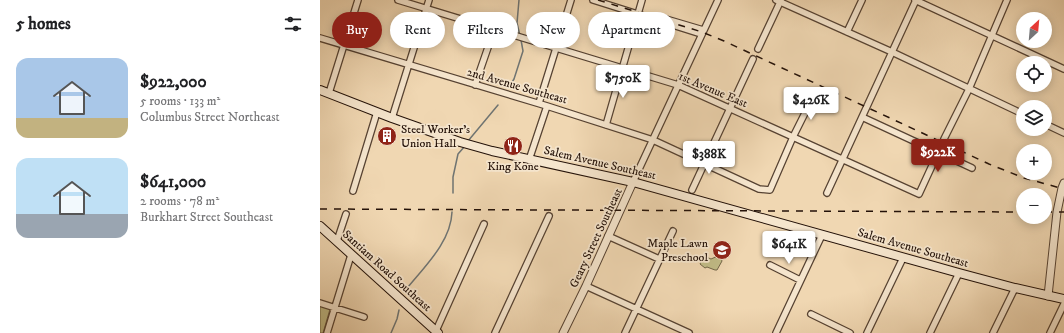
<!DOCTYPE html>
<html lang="en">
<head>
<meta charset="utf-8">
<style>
  body { margin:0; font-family:"IM FELL DW Pica",serif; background:#f6f6f6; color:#202124; height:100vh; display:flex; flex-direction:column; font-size:15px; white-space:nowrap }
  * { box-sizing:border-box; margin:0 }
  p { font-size:13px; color:#757577 }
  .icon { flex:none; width:22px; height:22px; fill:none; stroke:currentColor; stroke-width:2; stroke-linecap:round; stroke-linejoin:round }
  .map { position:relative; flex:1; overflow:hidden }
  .side { display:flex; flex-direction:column; background:#fff; width:320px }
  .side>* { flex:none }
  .guide { position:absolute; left:12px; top:12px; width:380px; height:36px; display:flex; gap:8px }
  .needle { width:26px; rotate:26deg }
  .tools { position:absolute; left:696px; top:12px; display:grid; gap:8px }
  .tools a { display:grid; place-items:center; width:36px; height:36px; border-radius:50%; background:#fff; box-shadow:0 2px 10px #0003; font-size:20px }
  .price { position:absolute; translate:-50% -34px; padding:0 9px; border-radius:4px; background:#fff; color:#222; font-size:13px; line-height:26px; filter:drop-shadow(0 1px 2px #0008) }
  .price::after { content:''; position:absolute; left:50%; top:24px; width:12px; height:9px; margin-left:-6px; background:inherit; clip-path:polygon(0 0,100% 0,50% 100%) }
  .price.on { background:#8f2418; color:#fff }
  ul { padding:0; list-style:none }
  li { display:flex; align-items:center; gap:12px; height:100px; padding:0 16px }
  li span { display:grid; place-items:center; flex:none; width:112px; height:80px; border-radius:12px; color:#555 }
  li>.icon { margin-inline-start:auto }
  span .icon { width:48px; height:48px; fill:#fffc; stroke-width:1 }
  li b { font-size:17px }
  h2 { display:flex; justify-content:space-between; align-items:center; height:48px; padding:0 16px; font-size:17px }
  .tag { padding:0 14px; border-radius:18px; background:#fff; box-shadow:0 2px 10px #0003; font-size:14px; line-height:36px }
  .tag.on { background:#8f2418; color:#fff }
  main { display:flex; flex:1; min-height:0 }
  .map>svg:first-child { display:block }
  .green { fill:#c1bc87; stroke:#726648 }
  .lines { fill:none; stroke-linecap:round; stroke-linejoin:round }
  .stream { stroke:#6f7472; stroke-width:1.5 }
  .minor-casing { stroke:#564232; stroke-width:8 }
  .tertiary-casing { stroke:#564232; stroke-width:9 }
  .secondary-casing { stroke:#231108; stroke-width:10 }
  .minor { stroke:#f5e5cd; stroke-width:5.5 }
  .tertiary { stroke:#f5e5cd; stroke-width:7 }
  .secondary { stroke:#f5e5cd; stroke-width:8 }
  .rail { stroke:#231108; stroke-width:1.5; stroke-dasharray:7 7; stroke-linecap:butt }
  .labels { text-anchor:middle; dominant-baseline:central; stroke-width:3.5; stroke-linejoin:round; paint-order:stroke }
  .street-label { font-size:12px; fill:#231108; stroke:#f5e5cd }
  .poi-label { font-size:12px; fill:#231108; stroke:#f5e5cd; text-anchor:start }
</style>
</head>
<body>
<main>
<section class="side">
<h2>5 homes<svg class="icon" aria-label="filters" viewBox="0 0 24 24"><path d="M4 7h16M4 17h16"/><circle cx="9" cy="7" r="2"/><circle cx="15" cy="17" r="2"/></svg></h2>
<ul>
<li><span style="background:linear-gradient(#a9c7e8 75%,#c2b280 0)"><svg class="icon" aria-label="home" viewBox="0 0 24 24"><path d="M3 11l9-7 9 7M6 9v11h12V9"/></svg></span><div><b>$922,000</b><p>5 rooms · 133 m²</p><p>Columbus Street Northeast</p></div></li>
<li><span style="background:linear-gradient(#bfe0f5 70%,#9aa5b1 0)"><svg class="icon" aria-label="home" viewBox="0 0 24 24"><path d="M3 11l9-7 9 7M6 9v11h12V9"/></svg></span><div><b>$641,000</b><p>2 rooms · 78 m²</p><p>Burkhart Street Southeast</p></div></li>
</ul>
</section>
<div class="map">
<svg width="744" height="333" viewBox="0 0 744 333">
  <rect width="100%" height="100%" fill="#f0d7b2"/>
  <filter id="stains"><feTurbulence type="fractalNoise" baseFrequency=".005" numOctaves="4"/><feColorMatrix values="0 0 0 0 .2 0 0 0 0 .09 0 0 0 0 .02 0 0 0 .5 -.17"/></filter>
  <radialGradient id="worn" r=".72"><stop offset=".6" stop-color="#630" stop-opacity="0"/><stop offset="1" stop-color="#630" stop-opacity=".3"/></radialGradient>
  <path class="green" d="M384,256l7,3 7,-3 3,2 1,3 -5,9h-2l-8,-3 -2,1 -5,-4z
    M0,306l10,3 -7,24h-3z"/>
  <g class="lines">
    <path class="stream" d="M199,0l-2,23 3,13
      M189,87l5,-8 9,-28 -2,-11
      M148,141l30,-36
      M133,193v-16l5,-23 7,-8
      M84,292c18,-23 47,-49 48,-80
      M71,333l6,-14 2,-9"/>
    <g class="minor-casing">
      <path id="minor" d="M78,0l280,85 241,109 23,-50
        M273,0l108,34
        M456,0l116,52 131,62
        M595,0l149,69
        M339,17l44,13
        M527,32l15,-32
        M0,38l227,68 106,34 106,49 11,1 23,-53 20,-40
        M438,49l23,-49
        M155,85l19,-55
        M9,93l29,-93
        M219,103l32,-103
        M542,117l110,51
        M72,118l37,-118
        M725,124l19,9
        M286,125l36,-125
        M624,139l25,-50 38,-89
        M209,160l18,-54
        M313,182l85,-182
        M372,190l61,-131
        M33,191l24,-79
        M507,193l89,-193
        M288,236l51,23
        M17,241l9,-27
        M450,265l30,15
        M266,286l103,47
        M0,303l44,14
        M491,314l39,19
        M7,333l24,-78
        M115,333l49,-109
        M175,333l54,-117
        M305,333l48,-102
        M456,333l46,-98
        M547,333l36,-75
        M610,333l29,-60
        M673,333l22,-45
        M730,333l14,-29"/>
    </g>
    <g class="tertiary-casing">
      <path id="tertiary" d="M728,296l9,-84 5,-24 2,-5
        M243,333l23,-47 47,-104"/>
    </g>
    <g class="secondary-casing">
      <path id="secondary" d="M0,90l72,28 68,24 32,9 141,31 326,91 56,15 49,11
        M0,226l118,107"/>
    </g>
    <use href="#minor" class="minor"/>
    <use href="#tertiary" class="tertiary"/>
    <use href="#secondary" class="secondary"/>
    <path class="rail" d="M278,0l104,32 22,9 265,123 35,14 40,11
      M0,209l703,3
      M725,212h19"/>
  </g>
  <defs>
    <g id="building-disc" transform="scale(1)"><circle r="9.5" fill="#8f2418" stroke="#f5e5cd"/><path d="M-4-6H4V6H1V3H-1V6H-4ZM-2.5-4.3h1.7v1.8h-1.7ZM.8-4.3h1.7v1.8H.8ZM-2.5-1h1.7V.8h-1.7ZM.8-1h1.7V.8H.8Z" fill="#fff"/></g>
    <g id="restaurant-disc" transform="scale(1)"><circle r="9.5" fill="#8f2418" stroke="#f5e5cd"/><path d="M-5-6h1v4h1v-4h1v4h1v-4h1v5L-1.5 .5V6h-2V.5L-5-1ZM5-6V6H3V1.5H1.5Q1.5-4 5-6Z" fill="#fff"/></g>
    <g id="school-disc" transform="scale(1)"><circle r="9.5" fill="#8f2418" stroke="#f5e5cd"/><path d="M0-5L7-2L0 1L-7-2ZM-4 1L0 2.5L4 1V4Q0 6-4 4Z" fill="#fff"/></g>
  </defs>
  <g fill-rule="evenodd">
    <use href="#building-disc" x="67" y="136"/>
    <use href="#restaurant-disc" x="193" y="146"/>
    <use href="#school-disc" x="402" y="250"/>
  </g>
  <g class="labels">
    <g class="street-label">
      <text transform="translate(197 86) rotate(16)">2nd Avenue Southeast</text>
      <text transform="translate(393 90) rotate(23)">1st Avenue East</text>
      <text transform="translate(280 163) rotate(13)">Salem Avenue Southeast</text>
      <text transform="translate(276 238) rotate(-65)">Geary Street Southeast</text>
      <text transform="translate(593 248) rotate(16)">Salem Avenue Southeast</text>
      <text transform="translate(67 271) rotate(42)">Santiam Road Southeast</text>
    </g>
    <g class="poi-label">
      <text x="81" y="129">Steel Worker's<tspan x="81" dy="14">Union Hall</tspan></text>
      <text x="193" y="166" text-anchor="middle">King Kone</text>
      <text x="388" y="243" text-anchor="end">Maple Lawn<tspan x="388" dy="14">Preschool</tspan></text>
    </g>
  </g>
  <rect width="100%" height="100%" filter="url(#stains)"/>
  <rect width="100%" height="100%" fill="url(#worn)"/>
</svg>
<div class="tools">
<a><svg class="needle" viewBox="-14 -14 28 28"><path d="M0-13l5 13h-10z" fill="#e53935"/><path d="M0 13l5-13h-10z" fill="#757577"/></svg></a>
<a><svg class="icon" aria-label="locate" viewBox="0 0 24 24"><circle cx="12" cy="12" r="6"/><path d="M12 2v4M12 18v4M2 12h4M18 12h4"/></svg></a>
<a><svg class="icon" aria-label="layers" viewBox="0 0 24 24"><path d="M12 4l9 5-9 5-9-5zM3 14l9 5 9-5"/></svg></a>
<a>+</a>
<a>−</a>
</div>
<b class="price" style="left:303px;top:99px">$750K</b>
<b class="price" style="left:491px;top:121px">$426K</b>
<b class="price on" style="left:618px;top:173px">$922K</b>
<b class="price" style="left:389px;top:175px">$388K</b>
<b class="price" style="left:469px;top:265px">$641K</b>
<div class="guide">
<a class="tag on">Buy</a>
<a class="tag">Rent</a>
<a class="tag">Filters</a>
<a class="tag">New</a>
<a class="tag">Apartment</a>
</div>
</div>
</main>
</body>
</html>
